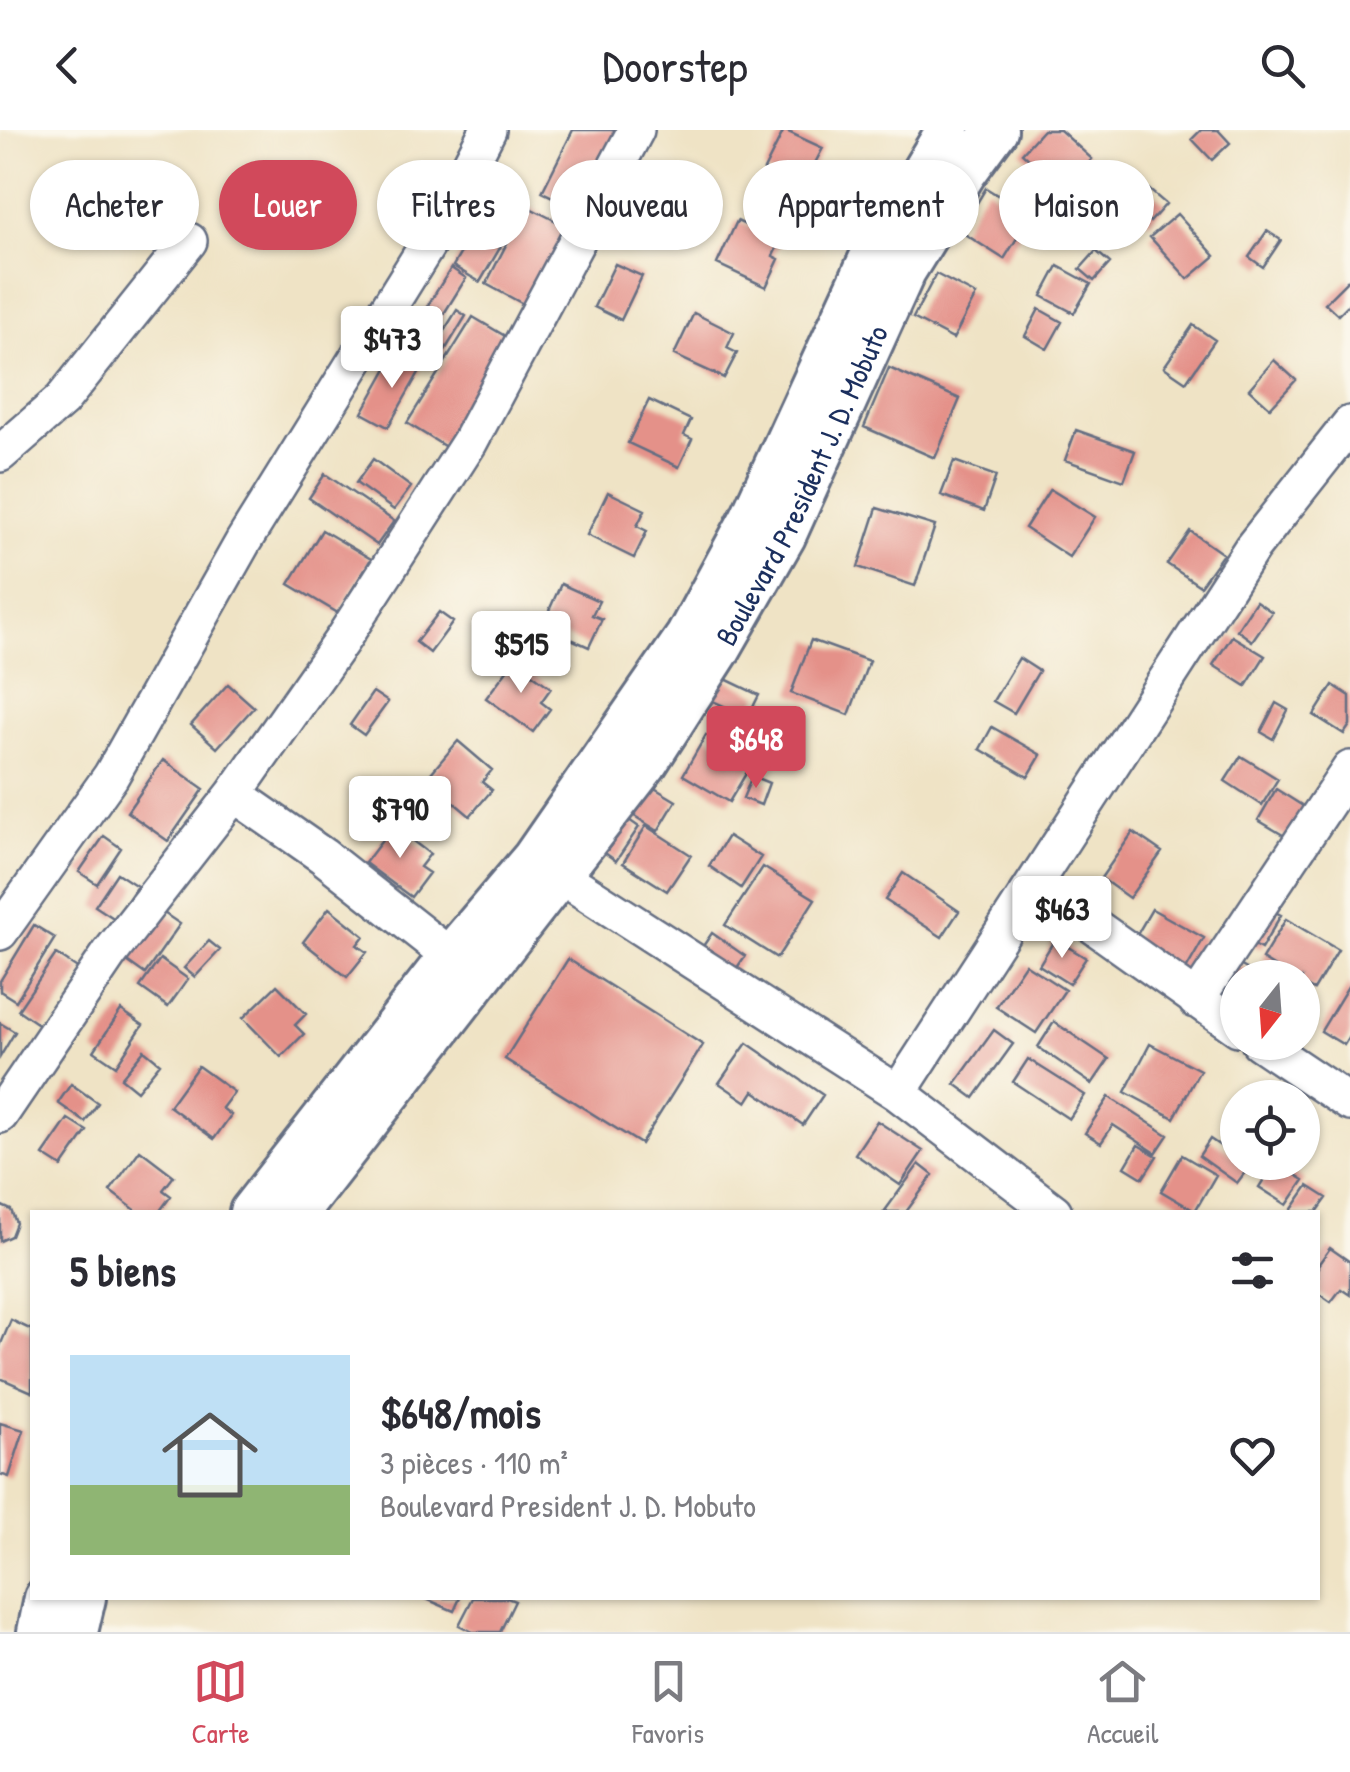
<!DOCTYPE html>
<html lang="fr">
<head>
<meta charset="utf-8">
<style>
  body { margin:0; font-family:"Patrick Hand",sans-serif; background:#f2f2f3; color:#2b2b33; height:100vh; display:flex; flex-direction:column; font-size:38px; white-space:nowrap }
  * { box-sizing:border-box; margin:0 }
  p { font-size:32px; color:#7c7c81 }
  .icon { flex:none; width:55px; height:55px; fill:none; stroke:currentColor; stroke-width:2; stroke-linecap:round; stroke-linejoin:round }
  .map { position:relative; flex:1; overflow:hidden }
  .side { position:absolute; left:30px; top:1080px; width:1290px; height:390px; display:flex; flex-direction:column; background:#fff; border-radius:0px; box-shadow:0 2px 8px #0004 }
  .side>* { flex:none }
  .guide { position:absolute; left:30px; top:30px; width:1290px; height:90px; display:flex; gap:20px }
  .needle { width:65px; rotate:197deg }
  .fabs { position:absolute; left:1220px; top:830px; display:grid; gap:20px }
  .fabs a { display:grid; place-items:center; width:100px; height:100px; border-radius:50%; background:#fff; box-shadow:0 2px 8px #0004; font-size:50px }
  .price { position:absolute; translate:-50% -85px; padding:0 22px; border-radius:10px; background:#fff; color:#222; font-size:32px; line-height:65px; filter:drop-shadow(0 2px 5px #0008) }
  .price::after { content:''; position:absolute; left:50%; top:60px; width:30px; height:22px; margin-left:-15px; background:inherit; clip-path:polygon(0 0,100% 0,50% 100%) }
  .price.selected { background:#d1495b; color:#fff }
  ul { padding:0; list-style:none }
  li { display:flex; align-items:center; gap:30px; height:250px; padding:0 40px }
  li+li { border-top:2px solid #e1e1e2 }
  li span { display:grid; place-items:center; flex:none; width:280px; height:200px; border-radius:0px; color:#555 }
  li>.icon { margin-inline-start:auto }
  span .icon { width:120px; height:120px; fill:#fffc; stroke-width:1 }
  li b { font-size:42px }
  h2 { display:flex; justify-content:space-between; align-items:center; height:120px; padding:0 40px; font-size:42px }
  .pill { padding:0 35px; border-radius:45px; background:#fff; box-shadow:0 2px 8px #0004; font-size:35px; line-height:90px }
  .pill.selected { background:#d1495b; color:#fff }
  header { display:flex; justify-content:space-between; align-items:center; height:130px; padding:0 40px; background:#fff; font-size:45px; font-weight:600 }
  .tabs { display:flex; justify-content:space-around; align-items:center; height:140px; border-top:2px solid #e1e1e2; background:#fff; font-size:28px; color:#7c7c81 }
  .tabs a { display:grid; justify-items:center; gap:5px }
  .tabs .selected { color:#d1495b }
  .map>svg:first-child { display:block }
  .building { fill:#e49189 }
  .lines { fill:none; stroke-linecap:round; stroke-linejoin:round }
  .minor-casing { stroke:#656e82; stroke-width:40 }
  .tertiary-casing { stroke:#656e82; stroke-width:48 }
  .minor { stroke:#fff; stroke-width:35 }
  .tertiary { stroke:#fff; stroke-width:42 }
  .labels { text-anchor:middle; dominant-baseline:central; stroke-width:8; stroke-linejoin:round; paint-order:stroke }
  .street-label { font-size:30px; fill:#1b2f5e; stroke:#fbf7ec }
</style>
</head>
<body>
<header><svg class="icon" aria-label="back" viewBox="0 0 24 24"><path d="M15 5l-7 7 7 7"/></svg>Doorstep<svg class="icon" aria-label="search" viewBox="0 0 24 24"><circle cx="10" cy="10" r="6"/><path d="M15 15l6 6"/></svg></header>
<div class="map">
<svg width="1350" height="1502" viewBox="0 0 1350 1502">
  <rect width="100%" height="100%" fill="#fbf7ec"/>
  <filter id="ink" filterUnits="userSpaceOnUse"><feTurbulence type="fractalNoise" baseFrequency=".01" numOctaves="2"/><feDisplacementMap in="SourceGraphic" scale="20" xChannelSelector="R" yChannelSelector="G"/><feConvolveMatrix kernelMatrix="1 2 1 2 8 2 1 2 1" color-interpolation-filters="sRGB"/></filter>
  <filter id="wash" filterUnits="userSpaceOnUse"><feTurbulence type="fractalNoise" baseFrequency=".0048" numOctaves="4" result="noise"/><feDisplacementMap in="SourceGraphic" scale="40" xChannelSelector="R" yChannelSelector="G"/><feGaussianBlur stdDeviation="2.25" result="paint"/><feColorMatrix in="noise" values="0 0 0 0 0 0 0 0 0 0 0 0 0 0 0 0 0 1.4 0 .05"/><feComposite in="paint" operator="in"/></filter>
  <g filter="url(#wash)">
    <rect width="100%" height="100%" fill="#efe3c5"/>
    <g id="blocks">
      <path class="building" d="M573,0h49l-40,81 -40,-19z
        M784,0l39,18 -9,17 10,5 -12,25 -48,-25z
        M1043,0h17l32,29 -29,31 -41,-37z
        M1201,0h17l12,13 -18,17 -20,-21z
        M1089,36l22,18 -17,22 -23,-18z
        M669,50l24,12 -22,42 -24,-12z
        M496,57l15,8 -12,23 -16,-8z
        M1146,57l20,17 -16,18 -19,-16z
        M986,58l45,28 -27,43 -44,-28z
        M526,76l42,21 -41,79 -41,-22z
        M1177,84l38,42 -27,23 -38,-42z
        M480,90l27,16 -27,46 -27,-16z
        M737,91l43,20 -7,15 6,3 -13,28 -49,-23z
        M1267,101l14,9 -18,27 -14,-10z
        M1096,121l14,12 -16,18 -14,-12z
        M615,134l27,12 -21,44 -27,-13z
        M1058,136l33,18 -17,29 -32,-17z
        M451,138l15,10 -47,76 -15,-10z
        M936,144l40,21 -23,44 -40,-21z
        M1350,148v25l-12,12 -13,-12z
        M1039,179l23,13 -15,27 -22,-13z
        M457,180l9,6 -27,44 -10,-5z
        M694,183l40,20 -7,15 10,5 -13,25 -50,-23z
        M473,187l42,25 -66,107 -42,-26z
        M1193,195l22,15 -29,42 -22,-15z
        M395,224l26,15 -33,58 -26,-14z
        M1274,230l22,20 -26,28 -21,-19z
        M889,238l71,31 -25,59 -71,-31z
        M649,270l42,20 -7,15 8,4 -13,28 -51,-24z
        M1076,300l59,21 -11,30 -59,-21z
        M373,329l38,28 -17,23 -38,-27z
        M954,331l42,15 -12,35 -43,-16z
        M325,344l69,47 -17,24 -68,-47z
        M1050,359l45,28 -26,40 -44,-29z
        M608,362l37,18 -8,16 10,5 -13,27 -47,-23z
        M877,378l58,18 -20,60 -57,-19z
        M322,400l49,29 -33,54 -49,-29z
        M1190,401l33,23 -23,32 -33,-22z
        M561,454l38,17 -7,14 10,4 -13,28 -47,-21z
        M1256,471l16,11 -20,29 -15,-11z
        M439,482l14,10 -23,31 -14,-11z
        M1232,506l33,20 -19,30 -33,-21z
        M811,510l58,21 -20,54 -58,-22z
        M1019,528l20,13 -25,42 -21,-12z
        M514,531l37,27 -10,14 9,7 -17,23 -47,-34z
        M717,545l42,20 -11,22 -42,-19z
        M228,554l26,23 -37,41 -26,-23z
        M1333,555l17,11v29l-6,9 -30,-19z
        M373,562l15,10 -24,33 -14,-10z
        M1276,573l12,7 -15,29 -12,-7z
        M992,597l49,28 -13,22 -48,-28z
        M706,605l47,27 -24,40 -46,-27z
        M458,611l34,29 -10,12 10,8 -22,26 -44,-37z
        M1241,626l37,23 -16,26 -37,-24z
        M163,630l41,29 -36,52 -41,-29z
        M752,646l17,7 -8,22 -18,-7z
        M651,656l25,15 -18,30 -25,-16z
        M1276,659l30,19 -18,30 -30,-18z
        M629,690l10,7 -23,34 -11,-8z
        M393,696l37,28 -10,13 9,6 -18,24 -46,-34z
        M646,696l45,29 -24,36 -44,-28z
        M1133,702l29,20 -33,46 -28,-20z
        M104,706l17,12 -24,36 -18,-12z
        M728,706l33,21 -20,31 -32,-22z
        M763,737l52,32 -38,59 -52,-33z
        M117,743l20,13 -22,33 -20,-13z
        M903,743l56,38 -17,26 -57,-37z
        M329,778l35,28 -7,9 10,7 -20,25 -44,-35z
        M1267,778l14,7 -20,34 -12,-7z
        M158,779l22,15 -35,50 -21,-15z
        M1152,779l52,29 -20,35 -52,-30z
        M1286,789l52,31 -24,40 -12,-6v-6h-9l-31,-19z
        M34,795l21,13 -39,63 -16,-10v-10z
        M712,803l33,23 -13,19 -33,-23z
        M1055,809l31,19 -17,26 -30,-19z
        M209,811l11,9 -25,27 -11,-9z
        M56,824l26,17 -38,57 -26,-18z
        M160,829l28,20 -20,28 -28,-20z
        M568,829l135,86 -62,99 -136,-85z
        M1025,834l40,26 -29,43 -40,-26z
        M1238,834l24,14h-24v31l-19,-10z
        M1350,853v52l-6,10 -23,-14z
        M277,855l29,29 -11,11 9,9 -23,23 -38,-39z
        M121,880l22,15 -27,41 -22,-15z
        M1054,892l55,37 -17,25 -54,-37z
        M0,893l15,9 -15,25z
        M994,900l19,14 -39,54 -19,-14z
        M747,913l76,52 -20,30 -49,-34 -7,11 -28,-19z
        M1150,914l50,26 -26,48 -49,-26z
        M144,920l16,13 -23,28 -16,-13z
        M1028,929l57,36 -16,24 -56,-37z
        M198,936l36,26 -12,16 9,7 -17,24 -45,-33z
        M71,954l27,19 -13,19 -27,-19z
        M1109,967l59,38 -12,18 -43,-28 -12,18 -16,-10z
        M68,989l19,12 -25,36 -19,-12z
        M877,991l46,30 -23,34 -45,-31z
        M1210,1009l28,19v4l11,5 -12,16 -38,-27z
        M1138,1015l19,11 -14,22 -18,-11z
        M140,1020l34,26 -11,14 8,6 -12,16h-21l-28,-21z
        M1182,1025l34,20 -21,36 -34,-20z
        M1275,1032l29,18 -17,25 -28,-18z
        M919,1034l14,11 -27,37h-22z
        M1308,1056l19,12 -10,14h-27z
        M0,1075l11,5 5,13 -5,13 -11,5z
        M1330,1118l20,14v33l-9,-6 -10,13 -13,-9v-28z
        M11,1190l21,10v62l-32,-14v-32z
        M0,1293l24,7 -15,47 -9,-3z
        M424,1468h36l-6,13z
        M473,1468h34l8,3 -15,31h-27l-14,-7z"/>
    </g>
  </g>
  <g filter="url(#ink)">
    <use href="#blocks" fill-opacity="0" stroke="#656e82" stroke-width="2.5"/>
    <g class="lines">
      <g class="minor-casing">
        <path id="minor" d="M0,324l62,-54 127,-159
          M234,664l89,62 146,115
          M539,732l359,231 156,119
          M1036,755l202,143
          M0,802l111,-156 132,-234 193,-311 52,-101
          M1196,870l154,-231
          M1259,912l91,61
          M898,963l354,-545 98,-124
          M0,985l110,-162 124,-159 108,-154 127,-197 167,-313"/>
      </g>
      <g class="tertiary-casing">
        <g id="tertiary">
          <path d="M251,1082l198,-254 85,-100 153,-221 64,-118 119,-259 78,-130"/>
          <path id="s1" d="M297,1082l349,-449 72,-112 66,-115 120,-265 61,-99 31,-42"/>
          <path d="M39,1502l7,-34"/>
          <path d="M76,1502l8,-34"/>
        </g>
      </g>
      <use href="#minor" class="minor"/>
      <use href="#tertiary" class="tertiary"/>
    </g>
  </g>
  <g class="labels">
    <g class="street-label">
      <text stroke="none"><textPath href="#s1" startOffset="888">Boulevard President J. D. Mobuto</textPath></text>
    </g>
  </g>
</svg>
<div class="fabs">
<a><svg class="needle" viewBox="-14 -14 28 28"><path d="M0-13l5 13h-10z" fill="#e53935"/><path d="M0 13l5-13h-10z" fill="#7c7c81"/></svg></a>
<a><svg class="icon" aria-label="locate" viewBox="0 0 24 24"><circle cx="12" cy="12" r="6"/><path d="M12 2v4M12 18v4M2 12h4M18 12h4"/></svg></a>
</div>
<b class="price" style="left:392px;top:261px">$473</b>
<b class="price" style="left:521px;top:566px">$515</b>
<b class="price selected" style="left:756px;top:661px">$648</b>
<b class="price" style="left:400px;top:731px">$790</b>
<b class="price" style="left:1062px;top:831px">$463</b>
<div class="guide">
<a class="pill">Acheter</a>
<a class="pill selected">Louer</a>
<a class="pill">Filtres</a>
<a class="pill">Nouveau</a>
<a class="pill">Appartement</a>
<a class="pill">Maison</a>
</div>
<section class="side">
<h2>5 biens<svg class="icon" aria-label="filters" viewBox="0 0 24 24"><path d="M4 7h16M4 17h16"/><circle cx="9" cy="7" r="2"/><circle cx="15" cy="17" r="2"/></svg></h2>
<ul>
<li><span style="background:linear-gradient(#bfe0f5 65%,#8fb573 0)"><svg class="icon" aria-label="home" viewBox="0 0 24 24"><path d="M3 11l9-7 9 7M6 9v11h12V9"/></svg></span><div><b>$648/mois</b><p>3 pièces · 110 m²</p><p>Boulevard President J. D. Mobuto</p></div><svg class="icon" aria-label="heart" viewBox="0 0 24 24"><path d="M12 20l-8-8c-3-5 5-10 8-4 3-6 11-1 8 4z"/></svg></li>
</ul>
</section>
</div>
<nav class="tabs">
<a class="selected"><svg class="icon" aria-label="map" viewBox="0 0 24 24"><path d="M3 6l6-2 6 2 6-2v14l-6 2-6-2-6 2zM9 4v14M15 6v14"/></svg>Carte</a>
<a><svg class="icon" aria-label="saved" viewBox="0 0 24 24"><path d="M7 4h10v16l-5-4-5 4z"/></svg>Favoris</a>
<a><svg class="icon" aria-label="home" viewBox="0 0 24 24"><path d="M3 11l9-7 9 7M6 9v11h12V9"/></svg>Accueil</a>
</nav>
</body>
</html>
